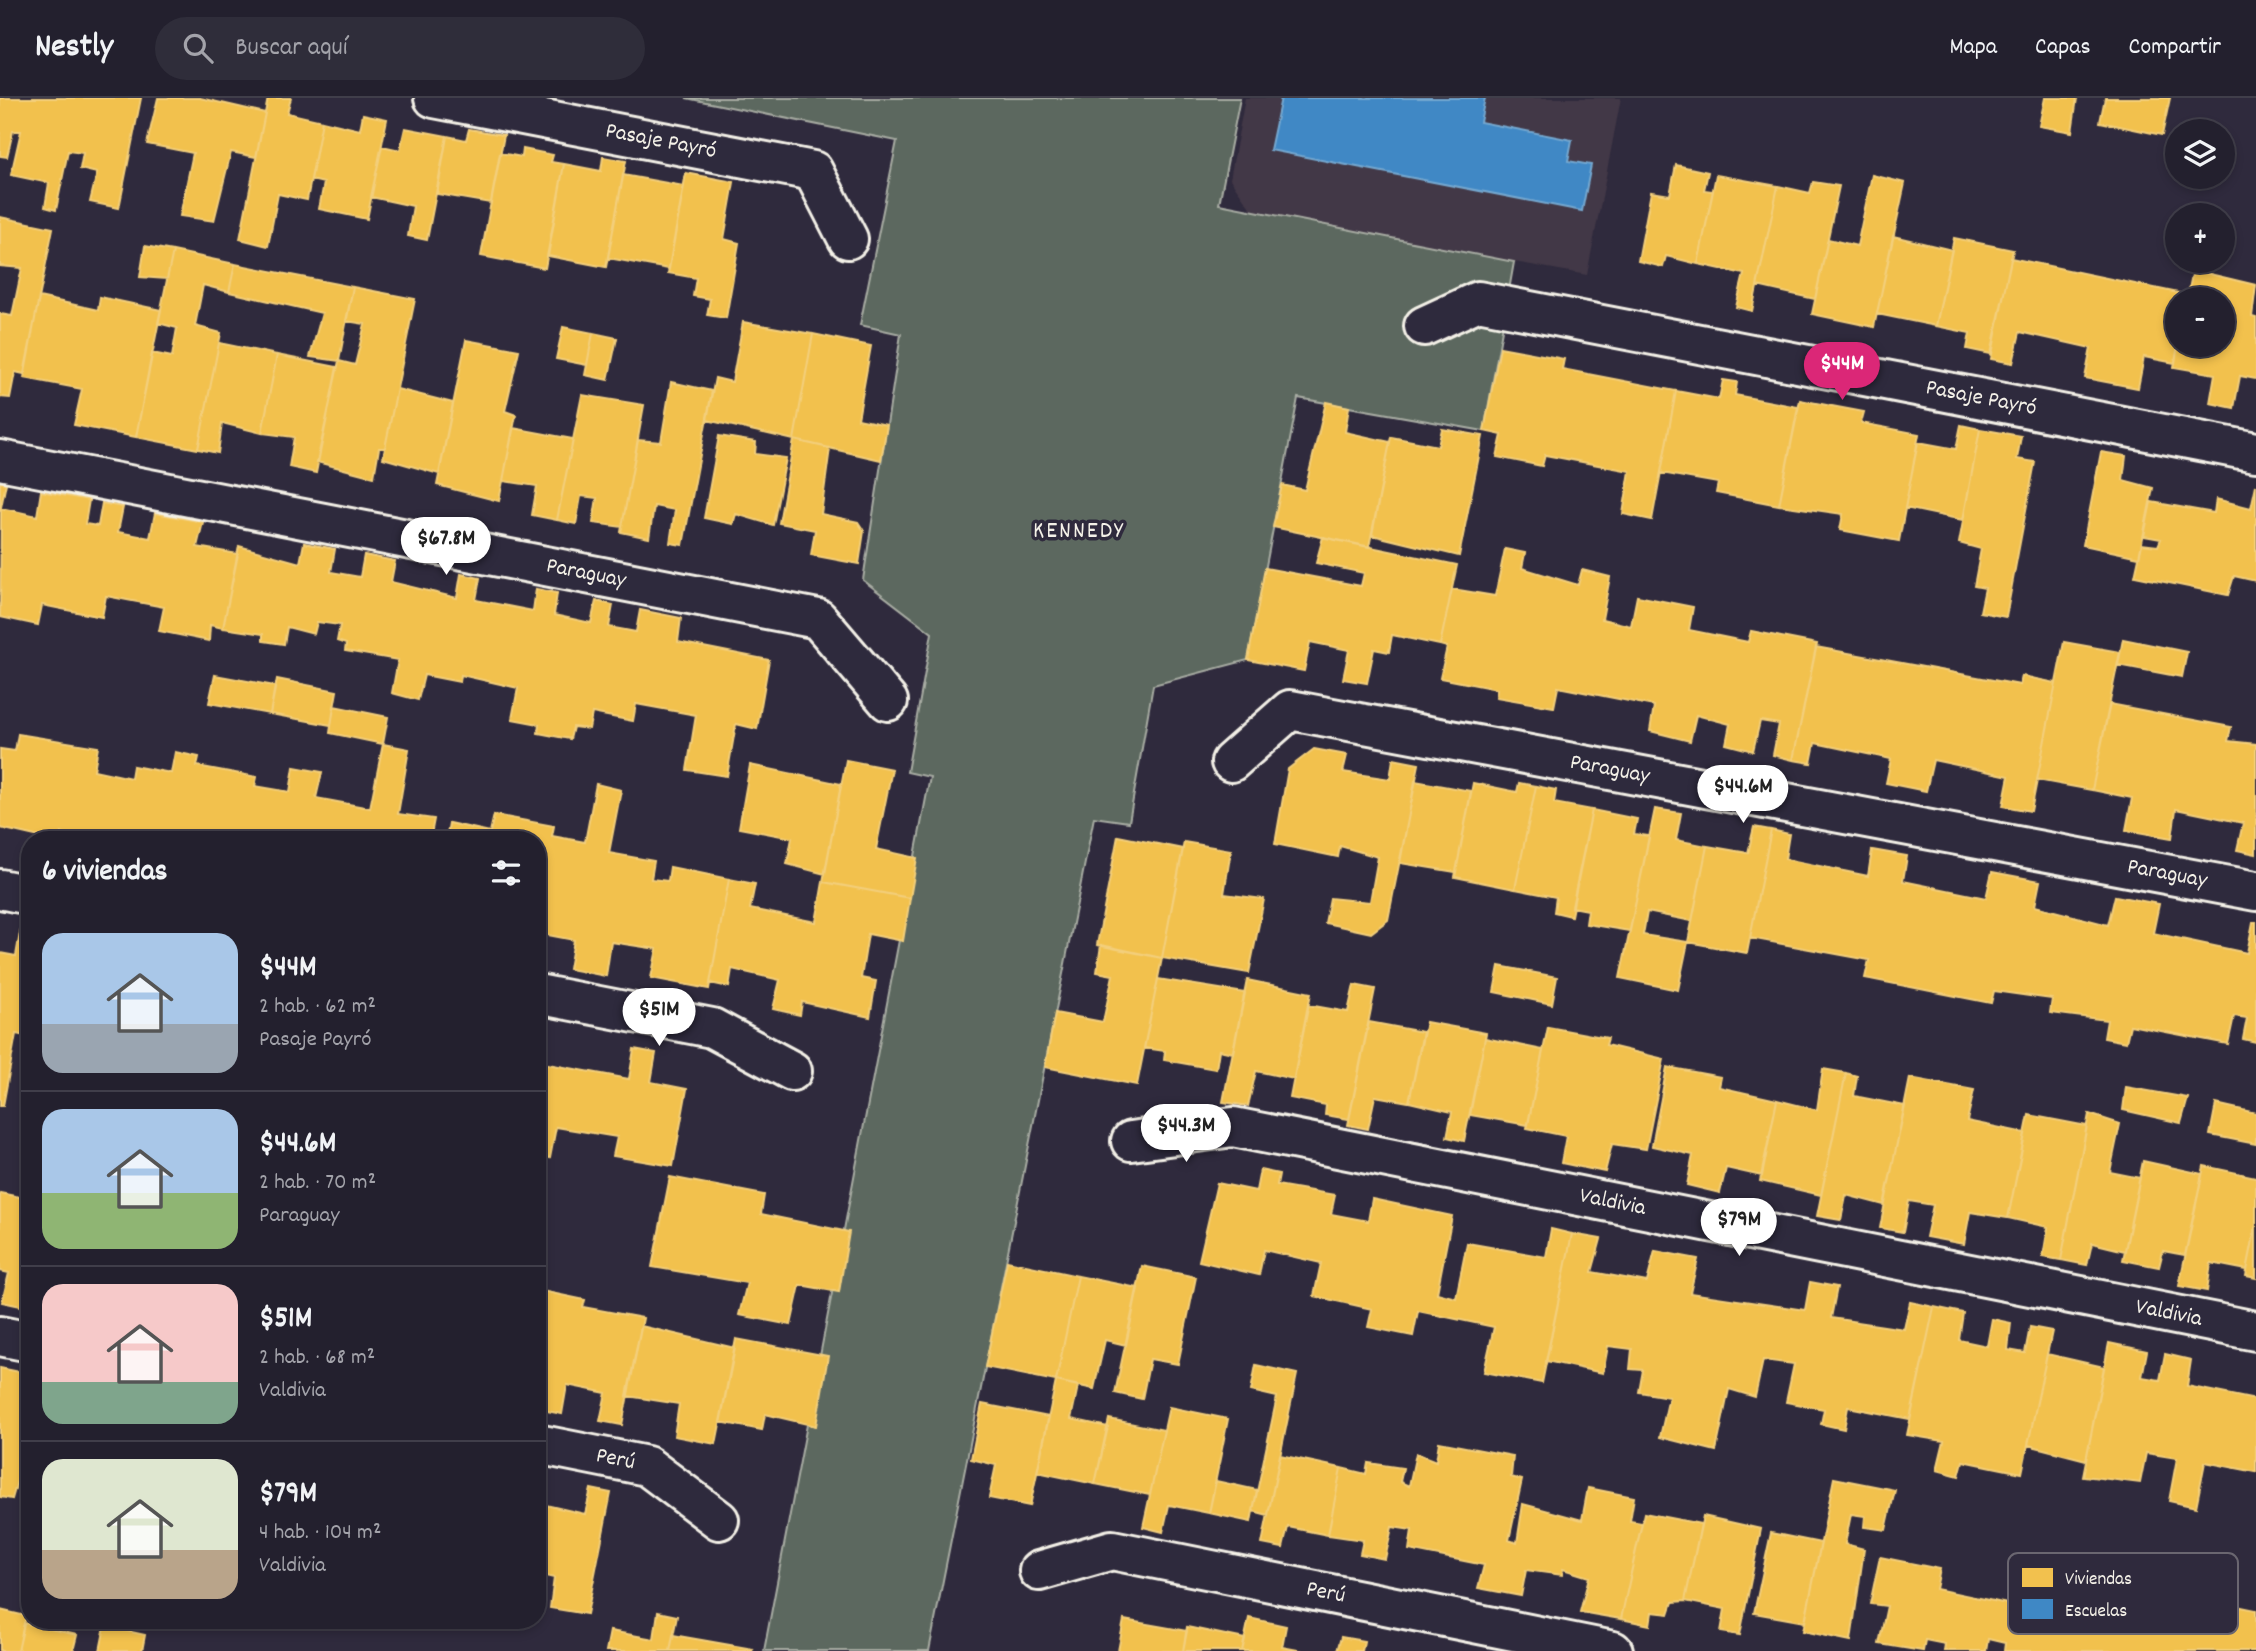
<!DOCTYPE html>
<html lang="es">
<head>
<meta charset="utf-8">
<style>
  body { margin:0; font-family:Dekko,sans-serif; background:#2f2d3a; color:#f1f3f6; height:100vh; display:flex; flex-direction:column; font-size:26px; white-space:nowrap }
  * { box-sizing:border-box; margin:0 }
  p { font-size:23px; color:#a3a3aa }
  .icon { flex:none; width:38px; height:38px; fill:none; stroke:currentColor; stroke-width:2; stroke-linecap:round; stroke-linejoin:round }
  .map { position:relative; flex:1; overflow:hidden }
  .details { position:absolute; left:21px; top:733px; width:525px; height:798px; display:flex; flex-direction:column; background:#23202e; border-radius:28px; box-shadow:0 4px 10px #0003,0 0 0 2px #403e4a }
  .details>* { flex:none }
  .tools { position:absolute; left:2165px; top:21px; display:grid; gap:14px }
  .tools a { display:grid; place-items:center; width:70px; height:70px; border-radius:50%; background:#23202e; box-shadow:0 4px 10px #0003,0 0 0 2px #403e4a; font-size:35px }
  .price { position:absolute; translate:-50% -60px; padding:0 16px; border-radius:24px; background:#fff; color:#222; font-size:23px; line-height:46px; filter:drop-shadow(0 2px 4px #0008) }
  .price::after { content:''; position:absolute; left:50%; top:42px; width:21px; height:16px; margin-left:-10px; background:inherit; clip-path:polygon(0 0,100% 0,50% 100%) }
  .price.active { background:#db2777; color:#fff }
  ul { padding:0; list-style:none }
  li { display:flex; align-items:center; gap:21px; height:175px; padding:0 21px }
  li+li { border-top:2px solid #403e4a }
  li span { display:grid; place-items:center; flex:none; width:196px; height:140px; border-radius:21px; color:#555 }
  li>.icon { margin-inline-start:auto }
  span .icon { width:84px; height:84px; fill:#fffc; stroke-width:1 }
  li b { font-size:30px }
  h2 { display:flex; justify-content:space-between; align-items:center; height:84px; padding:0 21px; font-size:30px }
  header { display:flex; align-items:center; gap:42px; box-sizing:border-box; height:98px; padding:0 35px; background:#23202e; border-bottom:2px solid #403e4a }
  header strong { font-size:33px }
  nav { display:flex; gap:38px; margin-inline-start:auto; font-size:24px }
  .search { width:490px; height:63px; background:#2f2d3a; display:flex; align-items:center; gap:18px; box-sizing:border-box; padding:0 24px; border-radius:38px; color:#a3a3aa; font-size:26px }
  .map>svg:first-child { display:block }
  .built { fill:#423847 }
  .green { fill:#5b685e; stroke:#a8aca3; stroke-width:2 }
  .homes { fill:#f2c14e; stroke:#f3cf7c; stroke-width:2 }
  .schools { fill:#3f88c5; stroke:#75a8d0; stroke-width:2 }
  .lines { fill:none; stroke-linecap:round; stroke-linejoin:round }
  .minor-casing { stroke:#f4f1e8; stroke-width:44 }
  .minor { stroke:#2f2a3d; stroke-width:38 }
  .labels { text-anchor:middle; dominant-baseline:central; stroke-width:7; stroke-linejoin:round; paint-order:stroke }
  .street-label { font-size:23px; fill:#f4f1e8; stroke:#2f2a3d }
  .neighbourhood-label { font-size:24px; letter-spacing:2px; fill:#f4f1e8; stroke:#2f2a3d }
  .key { fill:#2f2a3d; stroke:#6a6670; stroke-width:2 }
  .key-label { font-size:19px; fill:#f4f1e8 }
</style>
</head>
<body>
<header>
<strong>Nestly</strong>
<div class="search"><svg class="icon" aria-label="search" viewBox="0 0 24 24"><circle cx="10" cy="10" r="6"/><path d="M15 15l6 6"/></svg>Buscar aquí</div>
<nav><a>Mapa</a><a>Capas</a><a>Compartir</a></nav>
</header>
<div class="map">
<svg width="2256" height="1553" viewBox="0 0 2256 1553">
  <rect width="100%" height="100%" fill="#2f2a3d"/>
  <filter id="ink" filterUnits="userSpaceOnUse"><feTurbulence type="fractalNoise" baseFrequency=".0143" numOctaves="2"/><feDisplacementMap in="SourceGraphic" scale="14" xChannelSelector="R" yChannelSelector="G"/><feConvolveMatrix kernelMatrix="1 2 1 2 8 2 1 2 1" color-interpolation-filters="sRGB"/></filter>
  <g filter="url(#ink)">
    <path class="built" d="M1245,0h376l-34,177 -331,-59 -26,-37z"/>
    <path class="green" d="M686,0h554l-21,106 295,58 -30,169 -186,-33 -50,262 -95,25 -24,137 -35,-5 -165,834h-165l166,-874 -23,-5 25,-139 -69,-53 38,-246 -41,-9 37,-184z"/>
    <path class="homes" d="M0,0h141l-22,110 -29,-6 7,-29 -17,-4 3,-16 -15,-2 -12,59 -11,-3 4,-24 -38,-8 10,-44h-8l-6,26 -7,-1z
      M158,0h42l65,15 -9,44 -25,-5 -17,69 -34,-5 13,-63 -46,-9z
      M268,0h23l-4,15 35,8 -15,79 -29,-6 -10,52 -28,-7z
      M2045,0h32l-5,34 -33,-6z
      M2105,0h65l-8,37 -62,-13z
      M363,16l24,5 -20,100 -48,-10 5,-26 -13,-3 11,-59 38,9z
      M405,30l42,8 -20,104 -19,-4 5,-30 -42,-9 11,-51 18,4z
      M469,31l35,6 -13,68 -54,-9 10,-58 19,4z
      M523,51l30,6 -2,7 13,2 -19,104 -64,-12 19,-103 22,4z
      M603,59l23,4 -20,106 -58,-11 16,-92 37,7z
      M1676,67l32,7 -4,18 9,1 -15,73 -32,-8 -3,11 -25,-6 13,-69 19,3z
      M686,75l48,9 -10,57 15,4 -13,75 -19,-3 3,-16 -17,-3 3,-18 -28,-5z
      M623,77l61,11 -15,83 -61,-11z
      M1716,77l62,11 -26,125 -16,-4 8,-33 -46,-10z
      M1872,77l33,8 -31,144 -62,-13 16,-75 29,7z
      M1813,84l26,4 -24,113 -58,-13 21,-100 32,7z
      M0,119l53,11 -29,146 -9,-2 -5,26 -10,-1v-83l12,2 10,-48 -22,-2z
      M1893,138l59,14 -16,76 -59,-12z
      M1954,140l59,12 -22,104 -24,-5 3,-16 -34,-7z
      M145,148l28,5 -6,28 -27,-2z
      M173,153l62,13 -6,28 -26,-7 -8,41 26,7 -23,116 -62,-12 16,-84 20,4 5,-29 -19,-5z
      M2011,160l177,37 -1,4h-10l1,46 -3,18 -31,-6 -6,31 -53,-10 6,-30 -71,-16 -7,31 -22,-4z
      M235,166l118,23 -14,74 -29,-4 12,-44 -93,-21z
      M2193,172l63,15 -4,32 4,1v61l-16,-3 -6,32 -24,-5 5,-29 -41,-7 4,-22h44v-46h-35z
      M353,189l62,12 -30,149h-6l-5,29 -57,-15 22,-101 16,4 10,-41 -19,-3z
      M39,199l59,13 2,-13 61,13 -25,127 -62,-12 8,-36 -58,-11z
      M743,224l70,12 -19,106 -87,-20 8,-42 17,4z
      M563,229l30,6 -6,32 -31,-6z
      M593,235l24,5 -9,42 -23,-5z
      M813,236l58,12 -13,73 29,6 -6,35 -87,-20z
      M466,242l53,10 -14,61 11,4 -17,86 -62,-16z
      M219,245l58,12 -15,78 -40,-10 -4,30 -20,-4z
      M1500,249l64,12 -2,10 114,22 -24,129 -29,-6 7,-43 -85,-16 -3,11 -45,-9 5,-22 -18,-4z
      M277,257l60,12 -21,106 -27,-6 5,-30 -32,-4z
      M1723,282l14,2 -2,13 63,12 -19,98 -63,-12 2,-10 -57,-10 15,-82 43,8z
      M671,284l41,9 -29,154 -13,-2 5,-33 -21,-4 -5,32 -28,-6 17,-92 23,2z
      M397,291l56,14 -14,71 -56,-16z
      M582,297l62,10 -22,122 -29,-4 4,-25 -16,-2 -5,28 -19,-4z
      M1800,302l64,12 -3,11 58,11 -20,107 -59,-11 3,-16 -64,-9z
      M1326,304l23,5 -4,25 45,10 -21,105 -96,-20 9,-42 23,5z
      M1961,327l19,4 -17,91 -58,-12 13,-66 38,7z
      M513,330l60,11 -16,81 -25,-5 5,-29 -34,-5z
      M1442,331l41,7 -24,120 -87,-21 19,-98 47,9z
      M1980,331l41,7 -4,23 18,3 -29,155 -26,-5 5,-24 -11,-2 7,-37 -22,-6z
      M719,338l37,6 -1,12 31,4 -13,67 -37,-11 -3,10 -29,-6z
      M794,342l36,8 -9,66 37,8 6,9 -5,33 -48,-9 4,-25 -36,-7z
      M2101,354l25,4 -3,24 30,8 -14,69 -56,-12z
      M0,384l6,1 -6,29z
      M2256,387v96l-22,-5 -6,19 -93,-19 7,-32 16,2 3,-7 -17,-3 7,-34 63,11 2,-14 35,9z
      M41,393l48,9 -4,24 13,2 4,-23 21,4 -5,25 32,6 5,-25 48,9 -6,25 41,7 -15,74 -13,-3 -1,16 -50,-10 5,-24 -58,-11 -4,21 -60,-12 -4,20 -38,-8 1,-109 36,8z
      M1323,439l134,28 -17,80 -48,-10 -3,17 -15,-3 -7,34 -24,-4 6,-29 -39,-8 -6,29 -56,-11 17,-92 96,18 3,-13 -48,-10z
      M304,445l31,6 -4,23 29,5 4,-22 31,6 -4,21 66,16 4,-24 19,4 -4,22 57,11 3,-22 21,4 -3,22 37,8 5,-22 17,4 -4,22 27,5 4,-22 41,8 -3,24 91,18 -12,69 -21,-5 -9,52 -40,-6 9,-55 -60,-11 -3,17 -41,-8 -3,16 -16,-2 -3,12 -32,-6 1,-9 -27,-5 6,-31 -57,-13 -1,7 -36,-7 -6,25 -26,-7 6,-33 -53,-9 1,-7 -9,-3 3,-16 -23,-3 -3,12 -27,-7 -3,17 -21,-3v-7l-40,-6 16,-82 61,17z
      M1505,451l20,4 -3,15 56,17 4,-15 28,7 -8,42 29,7 6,-30 56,11 -4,23 59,12 3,-11 66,13 -24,116 -20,-5 6,-31 -19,-3 -7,30 -27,-7 4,-20 -34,-9 -6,26 -40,-10 4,-25 -96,-19 -4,20 -58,-10 1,-8 -57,-11 7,-31 -7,-2 12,-56 43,7z
      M2123,541l64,13 -5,25 -64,-12z
      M2064,544l56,10 -28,138 -55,-10z
      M1816,549l204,38 2,-9 34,7 -25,128 -28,-5 6,-30 -76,-16 -7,31 -40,-8 5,-24 -76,-16 -4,20 -18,-3z
      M215,577l60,11 -5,28 -61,-11z
      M277,581l60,12 -6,34 -61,-11z
      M2110,606l121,23 -3,14 28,3v110l-19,-4 6,-27 -67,-14 -4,29 -46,-8 6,-32 -40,-8z
      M334,608l54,11 -5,27 -53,-11z
      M18,636l80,13 -4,23 37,8 2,-12 38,7 4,-21 24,5 -2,9 60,11 -2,9 35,6 4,-25 28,5 -6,26 54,10 13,-64 26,5 -11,65 36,5 -4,21h-293l-18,-3 -1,3h-27l-30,-7 -1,7h-7l-53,-12v-79l15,2z
      M1314,651l33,6 -4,17 47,7 3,-20 26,5 -31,156 -17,13 -46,-10 5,-25 40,4 8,-45 -38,-11 -2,11 -63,-13 13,-75z
      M846,662l46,9 -16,80 41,9 -7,40 -87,-16z
      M750,667l91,19 -16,90 -38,-10 5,-26 -53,-10z
      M1415,683l56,10 -15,81 -56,-9z
      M1473,685l44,9 2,-9 17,3 -21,103 -60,-12z
      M596,686l25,6 -12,63 45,8 -3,18 17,2 2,-14 59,12 -20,110 -58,-11 6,-29 -46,-7 -5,34 -37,-7 5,-29 -37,-7v-93h-91l3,-17 41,9 4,-17 60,11 -2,10 33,6z
      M1536,688l20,4 -2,13 38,7 -21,106 -17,-4 2,-15 -41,-8z
      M1655,711l26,4 -5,27 31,6 -15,75 -45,-9 -4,23 45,7 -10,48 -58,-12z
      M1592,712l45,9 -3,15 15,2 -19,95 -44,-7 2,-14 -16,-3z
      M1754,729l17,3 -24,123 -59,-11 19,-96 41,7z
      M1771,732l18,4 -4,25 83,17 4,-26 35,6 -4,25 83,17 6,-26 48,9 -5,25 73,19 7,-29 44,8 -6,29 94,20 6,-31h3v120l-13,-3 4,-21 -13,-2 -6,28 -98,-19 -4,17 -22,-4 3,-18 -57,-7 2,-14 -58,-8 -3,12 -126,-25 4,-18 -119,-22z
      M1118,738l65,13 -21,109 -65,-13z
      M1184,744l47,8 -7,44 40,5 -15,74 -87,-15z
      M729,781l26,5 -5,25 66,13 7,-40 87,16 -7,43 -35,-7 -7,44 15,3 -6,36 -68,-15 -2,13 -27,-6 7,-29 -48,-11 -3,18 -19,-4z
      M21,829l9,1v109l-14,-3 -13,72h-3v-153l16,3z
      M1101,847l61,13 -25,127 -92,-18 10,-54 48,9 10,-47 -16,-3z
      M1499,868l58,11 -5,27 -58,-12z
      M1158,881l87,14 -12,60 -14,-3 -3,19 -52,-9 1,-9 -21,-3z
      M1247,882l64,13 -17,86 -38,-8 -8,35 -25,-4z
      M1354,887l21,4 -26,130 -24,-4 1,-10 -36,-7 18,-93 40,7z
      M1369,924l54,10 -14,70 -34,-6 -7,33 -20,-4z
      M1426,924l60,11 -22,108 -17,-4 5,-25 -43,-10z
      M1548,929l60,11 -2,7 58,14 -18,90 -34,-5 -7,28 -44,-9 5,-27 -39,-8z
      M1485,940l58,12 -15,75 -58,-10z
      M634,951l22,4 -5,29 36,7 -14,77 -60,-10 4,-19 -61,-10 -6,31 -13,-3v-93l92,17z
      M1667,969l54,10 -2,10 58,13 -15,76 -36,-8 -6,25 -33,-8 6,-30 -41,-9z
      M1823,971l23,4 -25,122 -61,-14 17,-81 40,10z
      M1846,975l11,3 -3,20 51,10 -21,99 -38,-10 -5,25 -24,-4z
      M1910,980l64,12 -7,31 58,12 -17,85 -38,-6 -6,32 -38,-7 7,-32 -24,-4 -6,31 -23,-4z
      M2126,989l62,11 -7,25 -58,-13z
      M2216,1006l40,9v31l-46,-9z
      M2089,1016l31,10 -10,48 30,6 -15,73 -33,-8 -5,22 -26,-5z
      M2029,1017l58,11 -26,134 -18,-3 5,-30 -40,-9z
      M2143,1063l59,13 -17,81 -22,-4 -4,16 -36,-7z
      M2204,1068l52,11v48l-9,45 -36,-7 -4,28 -28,-5z
      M1260,1072l19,4 -2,11 58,10 -4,19 37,7 4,-22 80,17 -15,77 19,5 11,-55 79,14 5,-28 21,5 -30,149 -58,-11 10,-45 -76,-16 -5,25 -45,-9 4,-18 -58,-13 7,-33 -57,-13 -5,25 -60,-14 18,-78 39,8z
      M670,1079l94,18 -3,19 88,18 -10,60 -39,-7 -9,40 -52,-10 8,-32 -95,-16z
      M0,1095l30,6v109l-28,-6 7,-29 -9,-2z
      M2256,1127v53l-10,-2z
      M1572,1136l29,5 -9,33 55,10 8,-31 43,8 -8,34 115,17 5,-28 27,5 -6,31 73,11 6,-27 24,5 -24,112 -62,-12 -4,22 -23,-5 3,-15 -38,-7 8,-38 -31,-4 -8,37 -26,-8 -13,62 -56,-14 9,-40 -30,-5 4,-22 -13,-1 2,-20 -24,-3 -5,27 -57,-12z
      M1007,1163l71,15 -22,105 -71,-14z
      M1142,1168l54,11 -18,87 -28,-5 -8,40 -27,-6z
      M1078,1178l60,12 -12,57 -21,-5 -11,49 -38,-8z
      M537,1192l48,10 -2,7 60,11 -21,107 -22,-4 6,-28 -39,-8 -5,29 -25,-5z
      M1934,1209l29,6 -4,27 28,6 5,-27 19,4 -3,27 17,3 5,-26 22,4 -30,142 -59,-12 -4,15 -22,-6 7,-29 -37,-6z
      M641,1228l94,22 -19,96 -42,-8 5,-32 -52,-8z
      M736,1241l92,17 -12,70 -51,-12 -3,16 -42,-8z
      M2109,1245l38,8 -5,26 18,3 5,-26 26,6 -4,26 69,14v72l-51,-10 -9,45 -27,-6 8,-43 -31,-5 -6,30 -57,-7z
      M2047,1256l57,13 -18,93 -58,-15z
      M1256,1267l41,9 -29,141 -15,-4 24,-114 -26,-6z
      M0,1270l30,6v106l-12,-2 -6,21 -12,-2z
      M1056,1283l22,5 -7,33 37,8 -13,57 -58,-12z
      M982,1306l67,13 -19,89 -41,-8 7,-33 -25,-6z
      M1169,1309l59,12 -19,94 -40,-8 -6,27 -20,-5z
      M1109,1321l55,11 -14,65 -55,-11z
      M1439,1344l74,14 -2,21 11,3 -13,60 8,3 6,-39 59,16 6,-32 46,9 -4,24 12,2 -21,96 -41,-7 9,-35 -26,-8 -1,6 -36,-5 -5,26 -43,-8 6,-23 -75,-15 3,-20 -20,-3 -7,32 -25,-5 3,-14 -35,-5 13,-67 25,6 2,-11 35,5 -3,14 9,4 7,-33 20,8z
      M1280,1357l61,13 -13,67 -40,-8 -5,21 -21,-4z
      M1834,1380l61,12 -9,40 -22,-3 1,-11 -14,-2 -6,30 19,5 -13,92 -48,-10z
      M1216,1383l41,9 -6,32 -42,-9z
      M591,1391l20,4 -24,121 -37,-6 4,-30 -17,-4v-71l48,11z
      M1644,1415l57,11 -16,77 -12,1 -4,12 -17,-2 -2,13 -29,-6z
      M1703,1418l58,13 -21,106 -19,-3 4,-23 -40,-8z
      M1771,1435l50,10 -16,79 -51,-9z
      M1880,1459l60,12 -4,20 119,25 5,-24 115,24 4,-20 77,16v41h-252l1,-8 -17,-4 -2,12h-42l1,-7 -20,-4 -2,11 -44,-7 8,-38 -17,-2z
      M0,1512l26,6 -8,35h-18z
      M658,1514l19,4 -7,35h-64l4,-20 44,8z
      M1249,1520l37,8 -4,21 21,4h-61z
      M1124,1522l63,11 -4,20h-65z
      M24,1525l53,12 -4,16h-55z
      M105,1528l40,9 -3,16h-42z
      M1187,1529l58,12 -3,12h-59z
      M673,1537l80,14 -1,2h-82z
      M1341,1539l23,4 -2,10h-25z"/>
    <path class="schools" d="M1281,0h204l-5,24 92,18 -4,21 23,4 -9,46 -312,-61z"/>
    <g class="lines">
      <g class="minor-casing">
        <g id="minor">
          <path id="s1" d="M434,0l379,73 35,68"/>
          <path id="s2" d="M1424,228l54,-25 778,151"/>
          <path id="s3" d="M0,362l818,159 70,82"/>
          <path id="s4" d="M1231,664l59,-52 966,181"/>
          <path d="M0,791l30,6"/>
          <path d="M537,896l175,34 80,43"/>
          <path id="s5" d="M1131,1043l102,-14 1023,204"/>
          <path d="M0,1238l30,6"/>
          <path id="s6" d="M537,1346l110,22 72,54"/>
          <path id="s7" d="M1039,1473l73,-21 501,101"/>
        </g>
      </g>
      <use href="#minor" class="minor"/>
    </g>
  </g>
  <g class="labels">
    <g class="street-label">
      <text stroke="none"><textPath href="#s1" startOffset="231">Pasaje Payró</textPath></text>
      <text stroke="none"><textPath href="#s2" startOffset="572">Pasaje Payró</textPath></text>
      <text stroke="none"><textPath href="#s3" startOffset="597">Paraguay</textPath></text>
      <text stroke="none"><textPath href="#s4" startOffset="404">Paraguay</textPath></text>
      <text stroke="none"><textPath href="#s4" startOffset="971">Paraguay</textPath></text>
      <text stroke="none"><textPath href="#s5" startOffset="490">Valdivia</textPath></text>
      <text stroke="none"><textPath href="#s5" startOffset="1057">Valdivia</textPath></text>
      <text stroke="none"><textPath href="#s6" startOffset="80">Perú</textPath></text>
      <text stroke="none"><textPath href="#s7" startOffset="294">Perú</textPath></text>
    </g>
    <g class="neighbourhood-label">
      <text x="1079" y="434">KENNEDY</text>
    </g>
  </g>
  <rect x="2008" y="1455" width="230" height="81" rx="10" class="key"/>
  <rect x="2022" y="1470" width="31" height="19" fill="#f2c14e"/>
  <rect x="2022" y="1501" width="31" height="20" fill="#3f88c5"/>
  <g class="key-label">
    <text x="2065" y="1486">Viviendas</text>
    <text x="2065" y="1518">Escuelas</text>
  </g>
</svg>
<div class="tools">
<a><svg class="icon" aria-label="layers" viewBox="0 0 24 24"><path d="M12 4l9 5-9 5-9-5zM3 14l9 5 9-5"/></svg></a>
<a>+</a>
<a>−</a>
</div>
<b class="price active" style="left:1842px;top:304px">$44M</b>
<b class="price" style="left:446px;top:479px">$67.8M</b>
<b class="price" style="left:1743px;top:727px">$44.6M</b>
<b class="price" style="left:659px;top:950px">$51M</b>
<b class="price" style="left:1186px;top:1066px">$44.3M</b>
<b class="price" style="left:1739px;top:1160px">$79M</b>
<section class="details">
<h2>6 viviendas<svg class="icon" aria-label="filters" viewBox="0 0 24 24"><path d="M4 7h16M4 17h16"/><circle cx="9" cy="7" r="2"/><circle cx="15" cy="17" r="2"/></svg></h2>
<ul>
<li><span style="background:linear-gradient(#a9c7e8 65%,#9aa5b1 0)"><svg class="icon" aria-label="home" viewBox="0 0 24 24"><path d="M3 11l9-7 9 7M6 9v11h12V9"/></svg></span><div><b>$44M</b><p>2 hab. · 62 m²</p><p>Pasaje Payró</p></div></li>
<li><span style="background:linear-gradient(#a9c7e8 60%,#8fb573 0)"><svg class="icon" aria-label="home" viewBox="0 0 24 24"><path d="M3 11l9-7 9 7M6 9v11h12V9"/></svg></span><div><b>$44.6M</b><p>2 hab. · 70 m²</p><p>Paraguay</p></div></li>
<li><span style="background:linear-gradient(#f6c9c9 70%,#7fa58c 0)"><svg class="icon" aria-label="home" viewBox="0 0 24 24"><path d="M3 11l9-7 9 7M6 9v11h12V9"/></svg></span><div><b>$51M</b><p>2 hab. · 68 m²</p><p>Valdivia</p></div></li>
<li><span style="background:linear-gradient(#dfe7d0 65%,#b9a48a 0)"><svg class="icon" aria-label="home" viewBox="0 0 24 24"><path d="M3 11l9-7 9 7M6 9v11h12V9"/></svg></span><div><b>$79M</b><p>4 hab. · 104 m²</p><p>Valdivia</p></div></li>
</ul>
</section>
</div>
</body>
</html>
